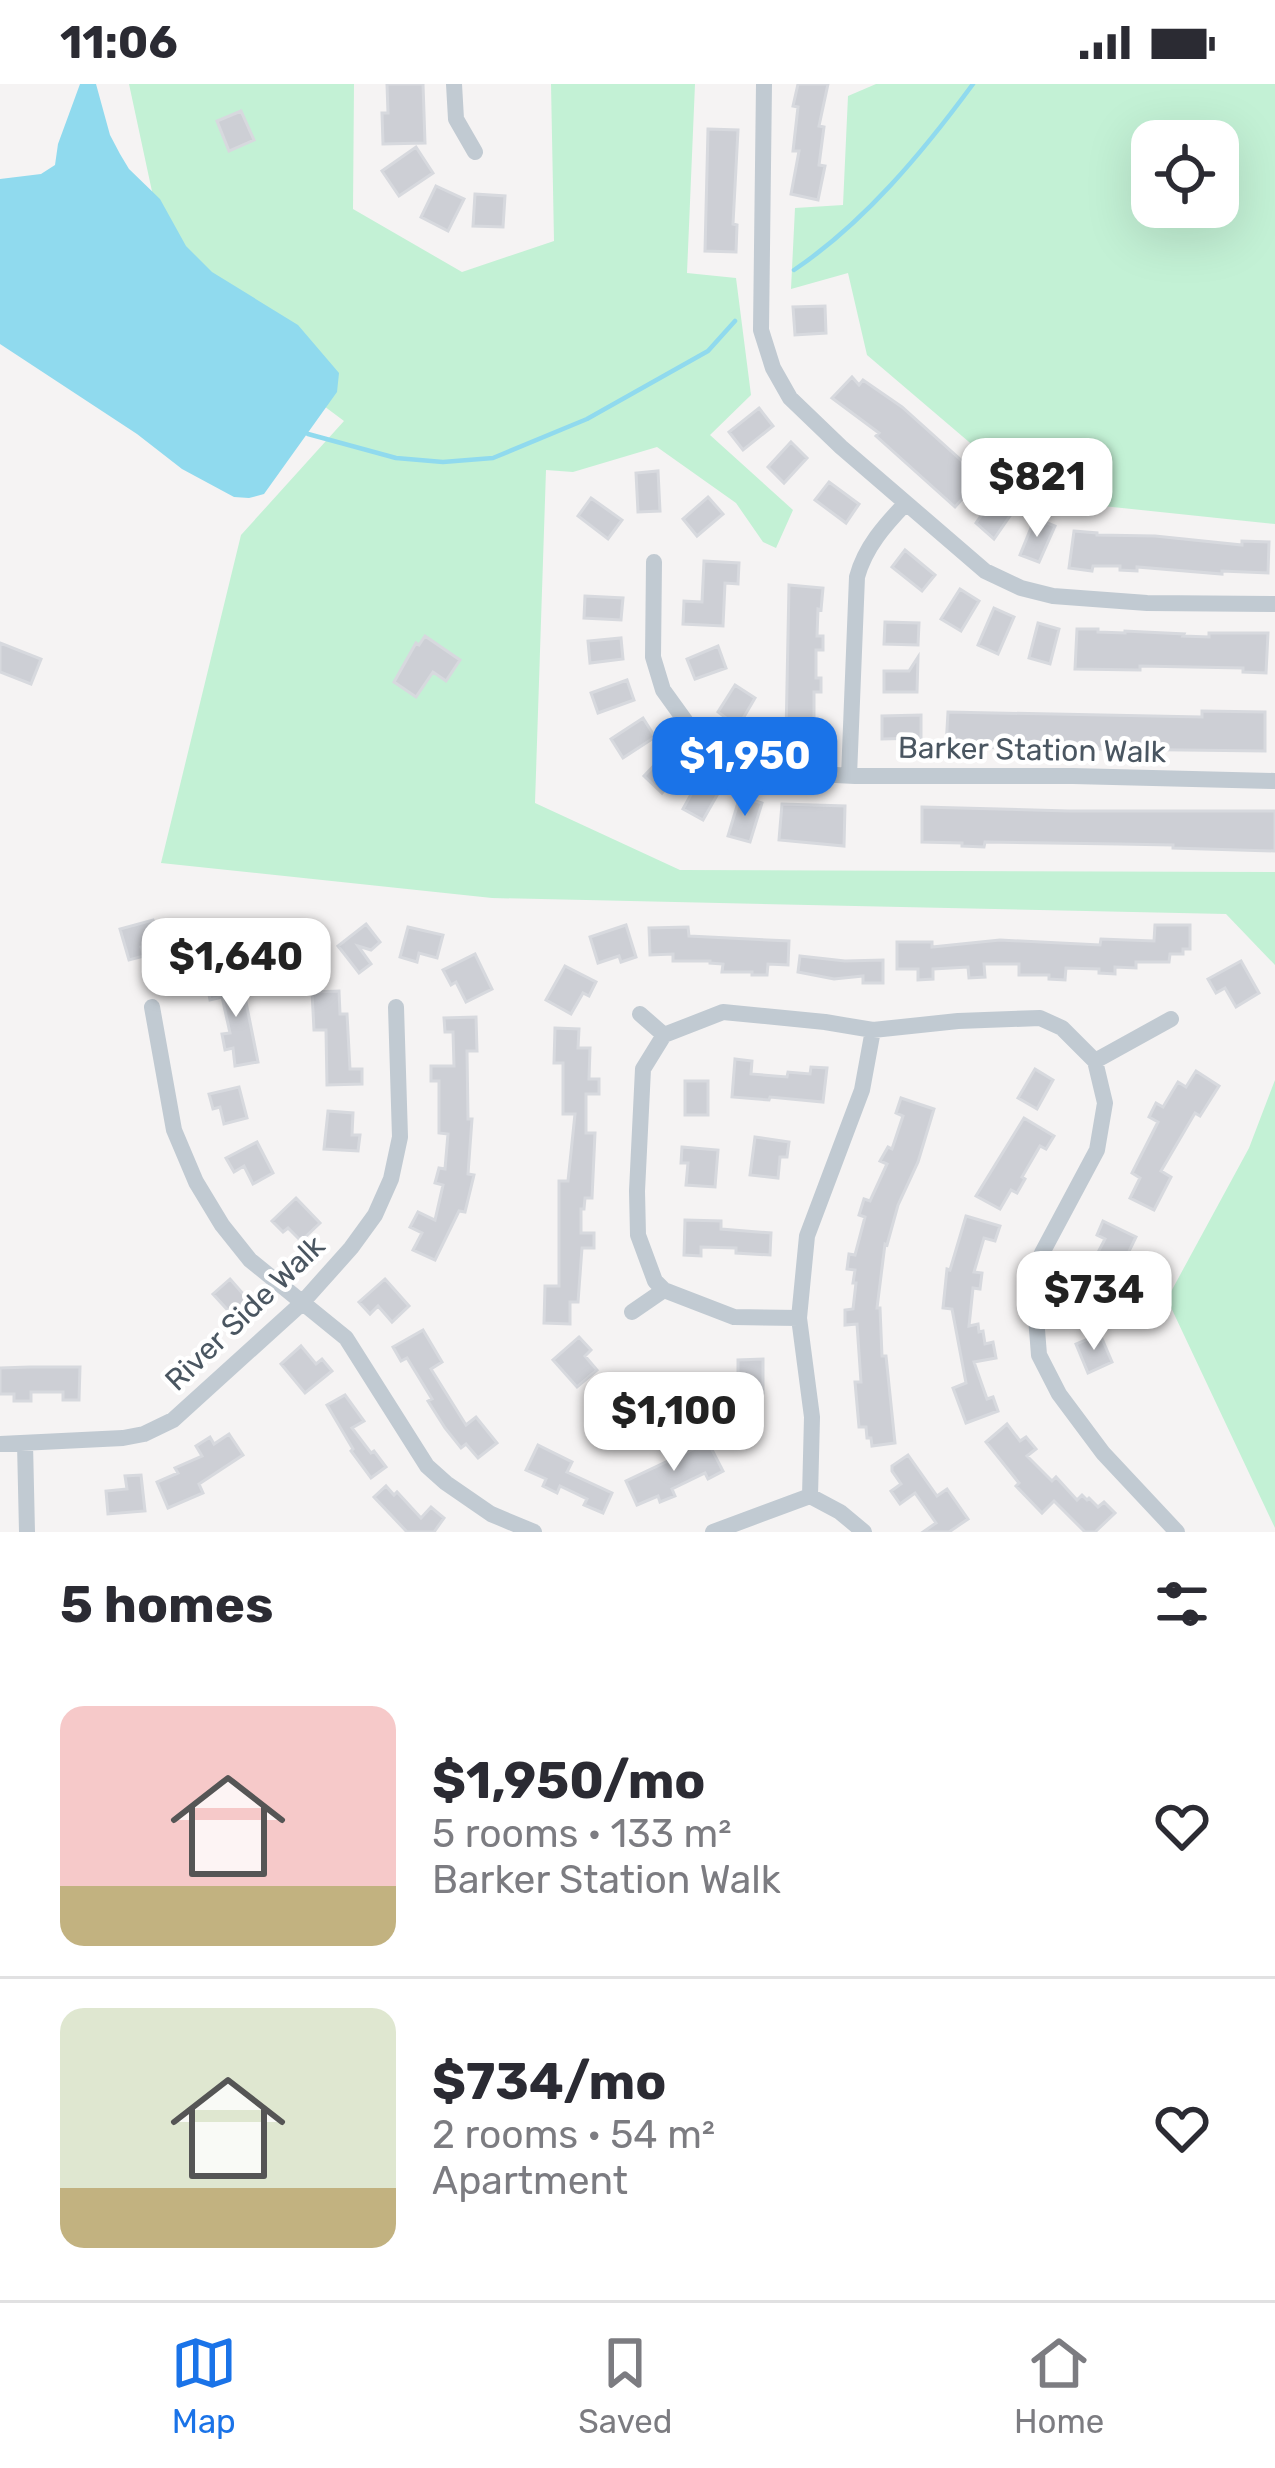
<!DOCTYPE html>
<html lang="en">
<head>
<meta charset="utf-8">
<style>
  body { margin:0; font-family:Rubik,sans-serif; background:#f2f2f3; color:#2b2b33; height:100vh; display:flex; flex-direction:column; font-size:45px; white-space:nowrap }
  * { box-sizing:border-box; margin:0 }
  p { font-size:39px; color:#7c7c81 }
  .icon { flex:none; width:66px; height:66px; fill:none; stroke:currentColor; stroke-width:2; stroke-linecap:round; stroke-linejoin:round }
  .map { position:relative; height:1448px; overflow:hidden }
  .panel { display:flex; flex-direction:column; background:#fff; flex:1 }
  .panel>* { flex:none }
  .buttons { position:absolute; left:1131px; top:36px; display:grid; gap:24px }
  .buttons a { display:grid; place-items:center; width:108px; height:108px; border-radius:24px; background:#fff; box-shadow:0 12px 48px #0002; font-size:60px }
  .price { position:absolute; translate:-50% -102px; padding:0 27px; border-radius:24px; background:#fff; color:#222; font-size:39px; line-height:78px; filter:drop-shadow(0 3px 6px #0008) }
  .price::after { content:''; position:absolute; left:50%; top:72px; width:36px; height:27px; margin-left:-18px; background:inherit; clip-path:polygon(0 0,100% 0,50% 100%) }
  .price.on { background:#1a73e8; color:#fff }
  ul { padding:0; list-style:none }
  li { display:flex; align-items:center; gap:36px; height:300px; padding:0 60px }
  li+li { border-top:3px solid #e1e1e2 }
  li span { display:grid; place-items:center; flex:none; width:336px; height:240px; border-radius:24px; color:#555 }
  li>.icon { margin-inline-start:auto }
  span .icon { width:144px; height:144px; fill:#fffc; stroke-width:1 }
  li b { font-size:51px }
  h2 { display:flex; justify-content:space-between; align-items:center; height:144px; padding:0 60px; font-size:51px }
  .status { display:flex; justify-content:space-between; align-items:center; height:84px; padding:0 60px; background:#fff; direction:ltr }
  .status svg { height:33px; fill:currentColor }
  .dock { display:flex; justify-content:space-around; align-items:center; height:168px; border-top:3px solid #e1e1e2; background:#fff; font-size:33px; color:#7c7c81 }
  .dock a { display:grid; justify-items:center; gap:6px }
  .dock .on { color:#1a73e8 }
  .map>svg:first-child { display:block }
  .green { fill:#c3f1d5; fill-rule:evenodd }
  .water { fill:#90daee }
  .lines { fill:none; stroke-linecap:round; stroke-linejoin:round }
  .stream { stroke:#90daee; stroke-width:4.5 }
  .building { fill:#cdcfd5; stroke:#d7d9de; stroke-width:3 }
  .street { stroke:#c1cad2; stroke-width:16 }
  .labels { text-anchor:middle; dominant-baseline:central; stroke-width:9; stroke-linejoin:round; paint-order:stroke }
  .street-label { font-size:30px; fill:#4a5661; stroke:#fff }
</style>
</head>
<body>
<div class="status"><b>11:06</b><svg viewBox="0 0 49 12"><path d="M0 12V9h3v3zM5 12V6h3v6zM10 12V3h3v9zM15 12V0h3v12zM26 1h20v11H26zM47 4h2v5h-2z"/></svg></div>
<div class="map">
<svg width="1275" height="1448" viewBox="0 0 1275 1448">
  <rect width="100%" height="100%" fill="#f5f3f3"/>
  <path class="green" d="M129,0h225l-1,125 109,63 92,-31 -3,-157h144l-8,189 49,5 15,117 -41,40 83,75 -17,38 -13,-6 -27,-39 -79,-56 -84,25 -27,-2 -11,333 145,67 595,2v93l-49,-51 -734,-16 -331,-35 80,-328 103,-114 -170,-127z
    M876,0h399v440l-239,-25 -169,-144 -19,-82 -57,16 4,-81 48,-3 5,-109zM1152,57h66v66h-66z
    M1275,996v448l-108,-229 82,-151z"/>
  <path class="water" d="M80,0h16l14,51 10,19 9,15 31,30 26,47 26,26 86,53 41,48 -2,19 -73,102 -15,4 -15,-1 -52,-28 -45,-35 -137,-90v-165l41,-5 14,-9 3,-21z"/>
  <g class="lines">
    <path class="stream" d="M794,186c70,-47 129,-118 179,-186
      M308,350l88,24 47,4 50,-4 94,-39 121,-68 27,-30"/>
  </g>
  <path class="building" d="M387,0h36l2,59 -42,1 -1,-31h6z
    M798,0h30l-9,42 5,1 -5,38 6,1 -7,34 -27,-6 8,-43h-6l5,-44 -5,-1z
    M241,27l13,29 -25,11 -12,-30z
    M708,45l30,1 -5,94 4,1 -1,27 -31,-1z
    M416,63l17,26 -34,23 -17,-25z
    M436,102l28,13 -16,32 -27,-14z
    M475,110l30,2 -2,31 -30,-1z
    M825,222l1,27 -31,2 -2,-28z
    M852,293l7,8 4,-5 39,27 79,71 -26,29 -79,-71 3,-3 -47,-35z
    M759,324l14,18 -30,24 -14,-18z
    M791,358l16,16 -23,25 -16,-16z
    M658,387l2,40 -22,1 -2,-39z
    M829,398l30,22 -13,19 -31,-23z
    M997,409l17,12v5l-20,29 -18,-16z
    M708,413l15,17 -26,22 -14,-17z
    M591,414l31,22 -14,19 -30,-23z
    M1035,434l20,8 -16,36 -19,-7z
    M1074,447l23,2v2l58,1 87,9v-4l27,1 -1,31 -46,-2v3l-85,-7v4l-17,-1v-4h-27l-1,5 -23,-3z
    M905,466l30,25 -13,16 -30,-24z
    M704,477l35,2 -1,21 -13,-1 -2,43 -40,-2 1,-23 18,1z
    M789,501l34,3 -2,22 -3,-1 -1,27h6v14h-7v28h5v14h-7v30h5v15l-33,-1z
    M960,505l19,12 -18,30 -20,-12z
    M585,512l38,2 -2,22 -37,-2z
    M994,524l20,9 -16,37 -20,-9z
    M885,538l34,1 -1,22 -34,-1z
    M1038,539l21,6 -9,35 -21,-6z
    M1077,545h21v3l27,1v-2l59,3 -1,2 26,1v-4h59l-2,40 -23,-1v-4l-103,-2v4l-65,-1z
    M425,552l35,24 -14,21 -13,-9 -17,25 -22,-15 22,-39 3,2z
    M621,554l2,21 -33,4 -2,-22z
    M0,559l41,16 -10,25 -31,-12z
    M718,562l8,22 -31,11 -8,-20z
    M918,573l-1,35h-33v-21h25z
    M627,596l7,20 -36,13 -7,-20z
    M735,601l20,13 -17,29 -20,-15z
    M1202,627l63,1v39l-319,-4 2,-35 254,5z
    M921,631v23l-39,1v-23z
    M643,634l12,19 -32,21 -12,-19z
    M667,668l17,16 -22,25 -18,-17z
    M700,694l20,12 -17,30 -20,-11z
    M740,712l22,7 -12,39 -22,-6z
    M782,720l63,2 -1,40 -65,-6z
    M922,723l147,4h206v40l-102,-3v-3l-54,-1 -134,-2 -1,5 -22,-1v-3l-40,-1z
    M153,836l7,22 -19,5 3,9 -15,4 -9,-31z
    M366,840l14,18 -9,8 -13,-4 13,18 -12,9 -21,-27z
    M190,841l33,19 -13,24 -20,-11 -3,6 -13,-8z
    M626,841l10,32 -15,5 -2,-6 -21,7 -8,-26z
    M1155,841h35v24h-7v5h-13l-1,8h-33v6l-21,-1v7l-16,-1v-4l-33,-1 -1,12 -16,-1v-4h-30v-11h-35l1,13 -16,1 -1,-11 -35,2v10l-15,1v-11h-21v-27h35v5l68,-7 100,5 1,-6 53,2z
    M408,843l35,8 -6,23 -18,-5 -2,9 -17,-5z
    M688,843l1,9 100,5 -1,24 -20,-1 -1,11h-15v-3h-30l1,-8 -13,-1v-2h-37v-7l-23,1 -1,-27z
    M475,870l17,35 -26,13 -10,-20 -5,3 -8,-15z
    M800,872l45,5 38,-1v23h-20v-7l-29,3 -36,-7z
    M1241,877l18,32 -23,14 -11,-19 -9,5 -8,-14z
    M565,882l31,16 -7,14 -6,-3 -12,21 -25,-14z
    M241,893l17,85 -23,4 -2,-18 -8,2 -3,-16 8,-1 -8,-36 -12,3 -3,-15z
    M339,907l1,23h7l3,55h12v15l-35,1 -1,-55h-12l-2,-38z
    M476,933l1,34h-10l1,68h4l-4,55 6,1 -9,37 -6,-1 -24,49 -22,-10 9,-17 -12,-6 8,-15 17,8 8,-35 -8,-2 4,-15 6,1 3,-35 -9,-1v-52h-8v-15h23l-1,-34h-8l-1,-14z
    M555,944l24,1 -1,19h12l-1,31h10v15h-13v39h9l-3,65h-7l-1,11h-3v24h13v15h-12l-4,54h-8v22l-26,-1 1,-37h14v-105h9l7,-67h-12v-51h-9z
    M735,975l17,2 -1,13 36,3 1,-5 22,2 1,-7 16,1 -4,34 -53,-5 -1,3 -37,-3z
    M1035,985l18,11 -16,29 -19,-11z
    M1196,987l23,15 -19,30 -5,-3 -34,58 10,6 -17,33 -24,-12 10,-20 -8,-5 26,-51 -9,-5 7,-14 7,4 15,-25 8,5z
    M685,997h23v34h-23z
    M239,1003l8,31 -23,6 -4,-17 -7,2 -4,-15z
    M901,1014l33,11 -16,53 -20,43 -11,40 -2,-1 -8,64h3l2,48h4l9,87 -23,3 -1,-8h-4l-1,-11h-7l-4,-45h6l-4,-58 -12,1v-15l8,-1 3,-26h-3l2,-13 -8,-1 2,-15 6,1 10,-38 -6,-2 5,-16 6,2 17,-37 -7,-3 8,-14 4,2 11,-33 -7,-3z
    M328,1027l25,2 -1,22h8l-2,16 -34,-2z
    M1024,1034l30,18 -8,13 -6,-3 -18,31 3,2 -8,14 -6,-3 -11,19 -24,-13z
    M755,1053l34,5 -2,15h-7l-2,21 -28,-3z
    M257,1058l16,31 -20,11 -9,-18 -10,6 -8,-14z
    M682,1063l36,3 -3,37 -29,-2 2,-22h-7z
    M296,1114l24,25 -19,18 -13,-13 -5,4 -11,-11z
    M966,1132l34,10 -5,15 -11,-3 -10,34 8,1 -2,16 -7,-1 -4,38 9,-2 1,8 4,-1 2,13 8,-2 3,16 -22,4 13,37 6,-2 5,14 -32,12 -13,-35 13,-5 -14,-74 -9,-1 4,-39 3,1z
    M685,1136l36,1v8l50,4 -1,22 -34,-2v-5l-35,-1v9l-17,-1z
    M1103,1137l33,16 -17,35 -25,-12 11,-21 -8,-4z
    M230,1195l21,24 -16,15 -22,-24z
    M385,1195l24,27 -17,16 -14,-16 -8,8 -11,-12z
    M1077,1200l26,1 -2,31 -25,-1z
    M423,1246l19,32 -11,7 35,56 10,-8 21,26 -19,15 -12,-14 -5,4 -16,-20 -17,-27 4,-2 -25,-41 -6,3 -8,-14z
    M1100,1250l12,28 -24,11 -12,-29z
    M579,1253l12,13 -6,6 12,14 -20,17 -24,-27z
    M301,1262l15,18 6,-5 10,12 -27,22 -24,-29z
    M763,1275v34h-25v-33z
    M30,1283h50l-1,33h-16v-8h-32v9h-17v-7h-14v-26z
    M345,1311l19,26 -12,7 19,25 3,-2 12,16 -15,11 -20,-27 2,-2 -26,-44z
    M1007,1340l13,17 6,-4 10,12 -9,7 25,25 4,-4 21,23 5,-5 5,5 2,-2 9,9 6,-5 11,11 -20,19h-10l-31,-31 -12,12 -26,-27 3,-3 -33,-41z
    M229,1350l14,21 -44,29 4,9 -35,15 -11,-26 21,-9 -3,-5 27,-12 -6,-10 14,-9 4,7z
    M708,1358l15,29 -15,8 -3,-6 -33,16 3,7 -15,6 -2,-6 -21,9 -11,-24z
    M538,1361l34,17 -5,10 45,21 -9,20 -19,-8 3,-6 -27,-13 -3,7 -14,-7 3,-7 -20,-9z
    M908,1371l29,41 10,-7 21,30 -19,13h-26l13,-9 -21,-30 -15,11 -9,-13 10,-7 -9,-13v-5z
    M141,1391l4,36 -37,3 -2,-23 21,-2 -2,-13z
    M386,1402l8,9 3,-3 24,26 10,-11 13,11 -10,14h-27l-33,-35z"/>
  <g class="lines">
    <path class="street" d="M454,0l2,35 19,33
      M764,0l-3,246 12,38 17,30 51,49 144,124 36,17 32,8 94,7 128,1
      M654,478l-1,95 10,33 31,43 30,24 32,14 99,5h218l202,5
      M849,692l8,-199c8,-30 28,-52 49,-74
      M152,923l22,123 22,52 26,43 28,35 96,78 81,128 19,17 45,31 43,18
      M640,930l24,21
      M1095,977l76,-42
      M632,1228l32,-22
      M799,1234l-65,-1 -70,-27 -9,-9 -17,-46 -1,-44 6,-122 21,-34 59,-23 102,10 48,8 85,-9 82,-3 22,10 33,33 10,42 -8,47 -55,103 -8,39 5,63 20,39 44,59 74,79
      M25,1359l2,89
      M0,1360l123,-6 21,-4 29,-14 128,-116 50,-56 24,-33 16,-36 9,-42 -4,-130
      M810,1412l2,-79 -13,-99 8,-82 55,-146 11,-60
      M810,1412l30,16 24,20
      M713,1448l97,-36"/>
  </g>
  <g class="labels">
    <g class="street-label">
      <text transform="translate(1032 666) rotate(1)">Barker Station Walk</text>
      <text transform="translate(245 1229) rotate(-44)">River Side Walk</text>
    </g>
  </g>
</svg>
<div class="buttons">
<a><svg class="icon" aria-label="locate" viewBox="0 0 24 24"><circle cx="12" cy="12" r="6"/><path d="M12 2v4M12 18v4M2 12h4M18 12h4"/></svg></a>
</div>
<b class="price" style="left:1037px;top:456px">$821</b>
<b class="price on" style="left:745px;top:735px">$1,950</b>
<b class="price" style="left:236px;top:936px">$1,640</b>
<b class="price" style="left:1094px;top:1269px">$734</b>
<b class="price" style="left:674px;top:1390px">$1,100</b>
</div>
<section class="panel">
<h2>5 homes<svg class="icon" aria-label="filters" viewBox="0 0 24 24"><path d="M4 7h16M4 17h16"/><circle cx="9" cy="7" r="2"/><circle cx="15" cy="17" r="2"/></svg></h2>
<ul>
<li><span style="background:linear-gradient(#f6c9c9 75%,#c2b280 0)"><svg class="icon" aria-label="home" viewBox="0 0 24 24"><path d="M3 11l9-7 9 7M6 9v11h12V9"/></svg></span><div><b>$1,950/mo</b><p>5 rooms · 133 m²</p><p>Barker Station Walk</p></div><svg class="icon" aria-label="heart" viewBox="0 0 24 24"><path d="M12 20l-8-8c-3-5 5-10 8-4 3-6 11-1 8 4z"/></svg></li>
<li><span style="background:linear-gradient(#dfe7d0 75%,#c2b280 0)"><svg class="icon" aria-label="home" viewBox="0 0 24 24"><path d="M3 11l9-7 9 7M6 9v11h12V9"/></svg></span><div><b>$734/mo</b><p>2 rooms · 54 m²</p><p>Apartment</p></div><svg class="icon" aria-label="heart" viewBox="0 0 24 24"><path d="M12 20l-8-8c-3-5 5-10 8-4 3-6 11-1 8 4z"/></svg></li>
</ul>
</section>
<nav class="dock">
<a class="on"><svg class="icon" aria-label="map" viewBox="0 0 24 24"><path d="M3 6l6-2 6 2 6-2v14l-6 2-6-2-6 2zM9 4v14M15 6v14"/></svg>Map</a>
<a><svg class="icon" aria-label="saved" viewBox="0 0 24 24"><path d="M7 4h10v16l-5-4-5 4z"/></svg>Saved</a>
<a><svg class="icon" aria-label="home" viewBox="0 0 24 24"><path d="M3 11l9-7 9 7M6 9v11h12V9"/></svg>Home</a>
</nav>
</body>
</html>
